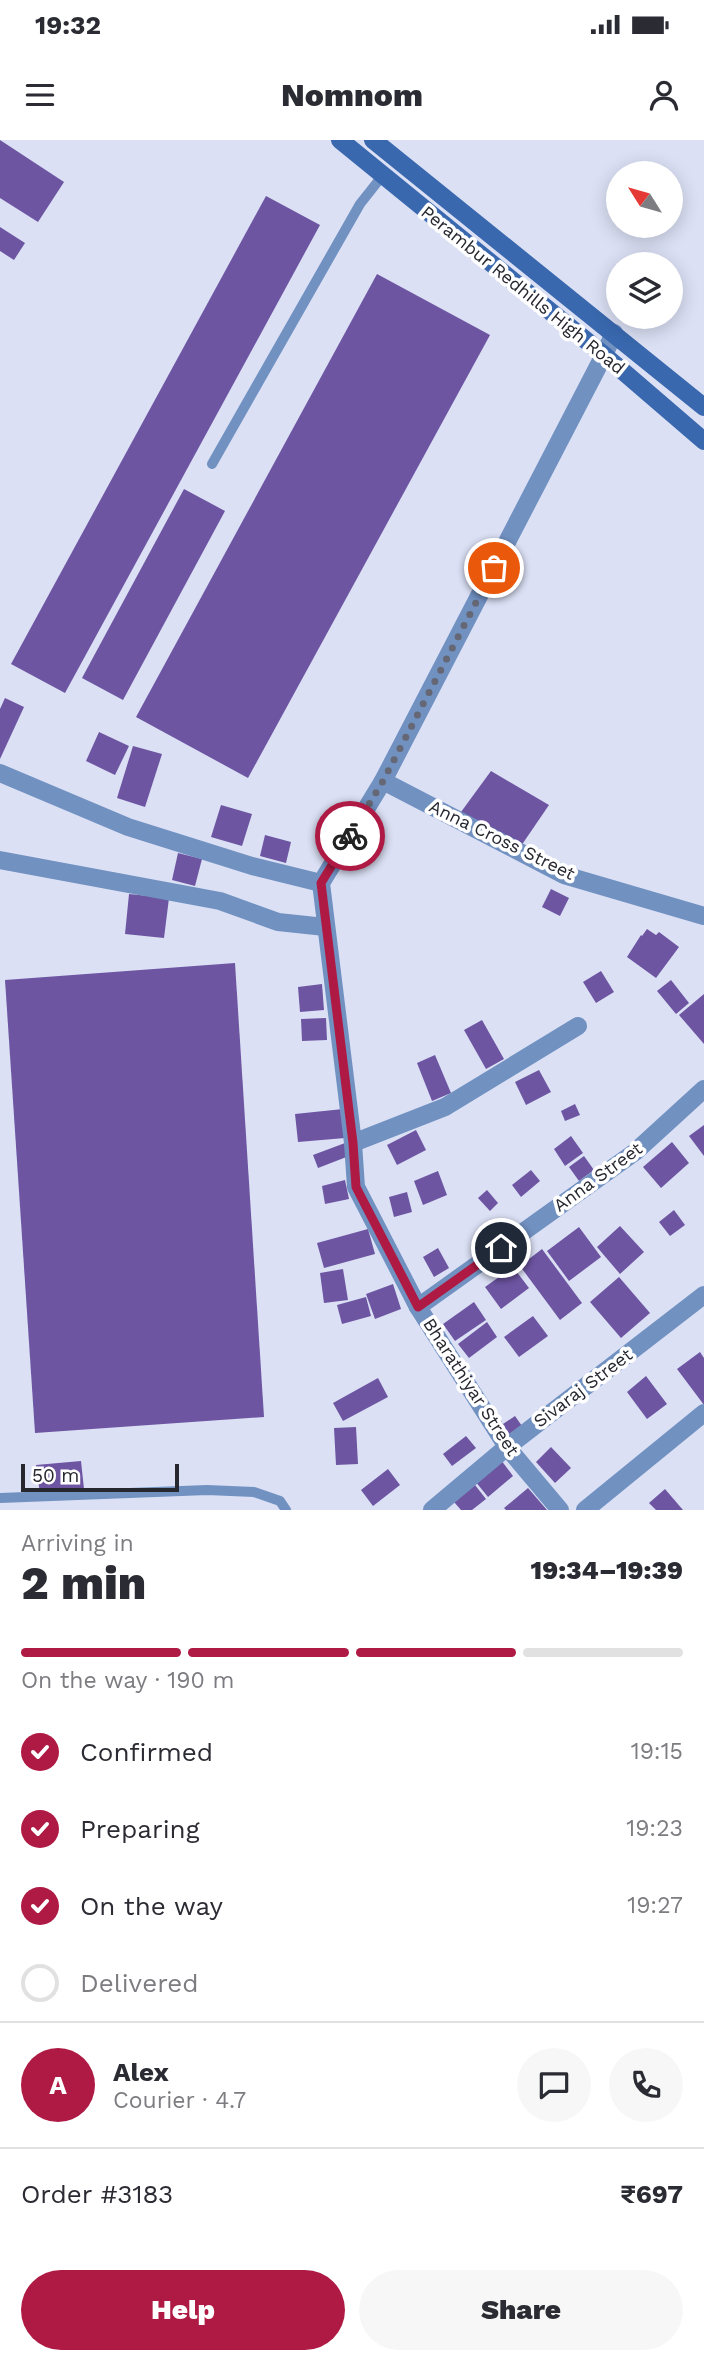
<!DOCTYPE html>
<meta charset="utf-8">
<style>
:root{--surface:#fff;--page:#f7f7f7;--text:#2b2b33;--muted:#7c7c81;--line:#e1e1e2;--accent:#ae1a44}
body{margin:0;font-family:"Work Sans",sans-serif;background:var(--page);color:var(--text);height:100vh;display:flex;flex-direction:column;font-size:26px;white-space:nowrap}
*{box-sizing:border-box;margin:0}
p{font-size:23px;color:var(--muted)}
.icon{flex:none;width:38px;height:38px;fill:none;stroke:currentColor;stroke-width:2;stroke-linecap:round;stroke-linejoin:round}
.map{position:relative;height:1370px;overflow:hidden}
.details{display:flex;flex-direction:column;background:var(--surface);flex:1}
.details>*{flex:none}
.needle{width:46px;rotate:307deg}
.buttons{position:absolute;left:606px;top:21px;display:grid;gap:14px}
.buttons a{display:grid;place-items:center;width:77px;height:77px;border-radius:50%;background:var(--surface);box-shadow:0 4px 18px #0003;font-size:35px}
.scale{position:absolute;left:21px;bottom:18px;width:158px;box-sizing:border-box;padding-left:7px;border:4px solid #26272f;border-top:0;font-size:19px;line-height:24px;white-space:nowrap;color:#26272f;-webkit-text-stroke:5px #fff;paint-order:stroke}
.pin{position:absolute;display:grid;place-items:center;width:60px;height:60px;color:#fff;margin:-30px;border:4px solid #fff;border-radius:50%;box-shadow:0 2px 7px #0007}
.courier{position:absolute;display:grid;place-items:center;width:70px;height:70px;margin:-35px;border:5px solid #ae1a44;border-radius:50%;background:#fff;color:#222;box-shadow:0 2px 9px #0007}
.overview em{font-style:normal;font-weight:800}
.overview div{display:flex;flex-direction:column-reverse}
.overview{display:flex;align-items:center;justify-content:space-between;height:119px;padding:0 21px}
h1{font-size:46px;font-weight:800;line-height:52px}
.bar{display:grid;grid-template-columns:repeat(4,1fr);gap:10px 7px;align-content:center;height:84px;padding:0 21px}
.bar i{height:9px;border-radius:5px;background:var(--line)}
.bar .on{background:var(--accent)}
.bar p{grid-column:span 4}
.line{display:flex;align-items:center;gap:18px;padding:0 21px;border-top:2px solid var(--line)}
.line div{flex:1}
.round{display:grid;place-items:center;flex:none;width:74px;height:74px;border-radius:37px;background:var(--page)}
ol{padding:0 21px;list-style:none}
li{display:flex;align-items:center;gap:21px;height:77px}
li p{margin-inline-start:auto}
li .icon{padding:7px;border-radius:50%;background:var(--accent);color:#fff;stroke-width:4}
li:last-child{color:var(--muted)}
li i{width:38px;height:38px;border:4px solid var(--line);border-radius:50%}
.cta{display:flex;gap:14px;margin-top:auto;padding:14px 21px}
.cta a{flex:1;height:80px;border-radius:42px;background:var(--accent);color:#fff;font-size:28px;font-weight:800;line-height:80px;text-align:center}
.cta a+a{background:var(--page);color:var(--text)}
.status{display:flex;justify-content:space-between;align-items:center;height:49px;padding:0 35px;background:var(--surface);direction:ltr}
.status svg{height:19px;fill:currentColor}
header{display:flex;justify-content:space-between;align-items:center;height:91px;padding:0 21px;background:var(--surface);font-size:32px;font-weight:800}
.map>svg:first-child{display:block}
.building{fill:#6d55a2}
.lines{fill:none;stroke-linecap:round;stroke-linejoin:round}
.lane{stroke:#7191c1;stroke-width:10}
.street{stroke:#7191c1;stroke-width:18}
.secondary{stroke:#3968ae;stroke-width:18}
.done{stroke:#656874;stroke-width:7;stroke-dasharray:0 12.6}
.route{stroke:#ae1a44;stroke-width:9}
.labels{text-anchor:middle;stroke-width:7;stroke-linejoin:round;paint-order:stroke}
.street-label{font-size:18px;fill:#26272f;stroke:#fff}
</style>
<div class="status"><b>19:32</b><svg viewBox="0 0 49 12"><path d="M0 12V9h3v3zM5 12V6h3v6zM10 12V3h3v9zM15 12V0h3v12zM26 1h20v11H26zM47 4h2v5h-2z"/></svg></div>
<header><svg class="icon" aria-label="menu" viewBox="0 0 24 24"><path d="M4 6h16M4 12h16M4 18h16"/></svg>Nomnom<svg class="icon" aria-label="person" viewBox="0 0 24 24"><circle cx="12" cy="8" r="4"/><path d="M4 21q1-7 8-7t8 7"/></svg></header>
<div class="map">
<svg width="704" height="1370" viewBox="0 0 704 1370">
<rect width="100%" height="100%" fill="#dbe0f5"/>
<!-- building -->
<g class="building">
<path d="M0,0L64,42L38,82L0,58Z"/>
<path d="M266,56L320,85L65,553L11,524Z"/>
<path d="M0,87L25,103L14,120L0,111Z"/>
<path d="M377,134L490,195L248,638L136,577Z"/>
<path d="M184,349L225,371L123,560L82,538Z"/>
<path d="M5,558L24,567L0,619V569Z"/>
<path d="M99,592L129,606L115,635L86,621Z"/>
<path d="M133,606L162,614L145,667L117,658Z"/>
<path d="M491,631L549,665L521,706L461,672Z"/>
<path d="M221,665L252,674L242,706L211,697Z"/>
<path d="M265,695L291,702L286,723L260,716Z"/>
<path d="M178,713L202,719L195,746L172,740Z"/>
<path d="M551,749L569,758L560,776L542,767Z"/>
<path d="M129,754L169,758L164,798L125,794Z"/>
<path d="M647,789L656,795L659,792L679,807L656,838L627,817L641,795L642,796Z"/>
<path d="M235,823L264,1277L35,1293L5,840Z"/>
<path d="M601,831L614,852L596,863L583,842Z"/>
<path d="M671,840L689,863L676,874L657,851Z"/>
<path d="M322,844L324,870L300,872L298,847Z"/>
<path d="M704,854V904L679,875Z"/>
<path d="M326,878L327,900L302,901L301,879Z"/>
<path d="M482,880L504,919L486,929L464,890Z"/>
<path d="M435,915L451,953L432,961L417,923Z"/>
<path d="M539,930L551,952L526,965L515,942Z"/>
<path d="M575,964L580,975L565,981L561,971Z"/>
<path d="M343,969L345,998L298,1002L295,974Z"/>
<path d="M704,985V1016L689,996Z"/>
<path d="M416,990L426,1010L397,1025L387,1005Z"/>
<path d="M571,996L583,1013L565,1026L554,1009Z"/>
<path d="M672,1002L689,1023L661,1048L643,1027Z"/>
<path d="M345,1003L349,1016L318,1028L313,1015Z"/>
<path d="M584,1016L594,1030L579,1041L569,1027Z"/>
<path d="M531,1030L540,1041L521,1057L512,1045Z"/>
<path d="M438,1031L447,1055L423,1065L414,1041Z"/>
<path d="M345,1040L349,1059L325,1064L322,1046Z"/>
<path d="M487,1050L498,1063L490,1071L478,1058Z"/>
<path d="M407,1052L412,1072L394,1077L389,1057Z"/>
<path d="M674,1070L685,1085L670,1096L659,1082Z"/>
<path d="M620,1086L644,1112L620,1134L597,1107Z"/>
<path d="M579,1087L601,1117L569,1141L547,1111Z"/>
<path d="M368,1089L375,1114L324,1128L317,1103Z"/>
<path d="M438,1108L449,1128L434,1137L423,1117Z"/>
<path d="M542,1109L582,1163L560,1180L520,1126Z"/>
<path d="M513,1127L529,1148L501,1169L485,1147Z"/>
<path d="M343,1129L348,1160L324,1163L320,1133Z"/>
<path d="M619,1137L650,1173L621,1198L590,1162Z"/>
<path d="M393,1144L401,1169L375,1179L366,1154Z"/>
<path d="M366,1157L371,1176L342,1184L337,1165Z"/>
<path d="M474,1162L486,1180L455,1201L443,1184Z"/>
<path d="M533,1176L548,1196L519,1217L504,1197Z"/>
<path d="M487,1182L497,1197L469,1218L458,1204Z"/>
<path d="M700,1212L704,1218V1265L677,1229Z"/>
<path d="M646,1236L667,1264L647,1279L627,1252Z"/>
<path d="M378,1238L388,1257L343,1281L333,1263Z"/>
<path d="M515,1276L522,1286L506,1296L500,1286Z"/>
<path d="M356,1287L358,1324L336,1325L334,1288Z"/>
<path d="M466,1296L476,1308L452,1326L443,1314Z"/>
<path d="M551,1307L571,1328L555,1343L536,1322Z"/>
<path d="M501,1320L513,1336L488,1357L475,1341Z"/>
<path d="M81,1321L84,1349L40,1354L36,1325Z"/>
<path d="M388,1329L400,1345L373,1366L361,1350Z"/>
<path d="M475,1345L486,1359L472,1370H461L454,1362Z"/>
<path d="M528,1348L547,1370H506L504,1368Z"/>
<path d="M665,1349L683,1370H656L649,1363Z"/>
</g>
<g class="lines">
<!-- lane -->
<g class="lane">
<path d="M212,324L360,64L383,35"/>
<path d="M0,1358L207,1350L254,1352L280,1361L286,1370"/>
</g>
<!-- street -->
<g class="street">
<path d="M0,633L128,687L252,726L321,743"/>
<path d="M383,641L564,735L704,776"/>
<path d="M0,720L220,761L278,782L325,787"/>
<path d="M353,1003L445,967L578,886"/>
<path d="M418,1167L635,1012L704,949"/>
<path d="M432,1370L507,1307L704,1155"/>
<path d="M560,1370L507,1307L418,1167L356,1047L353,1003L321,743L383,641L604,215L614,193"/>
<path d="M585,1370L704,1273"/>
</g>
<!-- secondary -->
<g class="secondary">
<path d="M340,0L604,215L704,301"/>
<path d="M373,0L704,267"/>
</g>
</g>
<g class="lines">
<!-- done -->
<path class="done" d="M350,696L383,641L494,428"/>
<!-- route -->
<path class="route" d="M350,696L321,743L353,1003L356,1047L418,1167L501,1108"/>
</g>
<g class="labels">
<!-- street labels -->
<g class="street-label">
<text transform="translate(523 150) rotate(39)" y="6">Perambur Redhills High Road</text>
<text transform="translate(502 700) rotate(26)" y="6">Anna Cross Street</text>
<text transform="translate(598 1037) rotate(-36)" y="6">Anna Street</text>
<text transform="translate(471 1247) rotate(57)" y="6">Bharathiyar Street</text>
<text transform="translate(583 1248) rotate(-37)" y="6">Sivaraj Street</text>
</g>
</g>
</svg>
<div class="buttons">
<a><svg class="needle" viewBox="-14 -14 28 28"><path d="M0-13l5 13h-10z" fill="#e53935"/><path d="M0 13l5-13h-10z" fill="#7c7c81"/></svg></a>
<a><svg class="icon" aria-label="layers" viewBox="0 0 24 24"><path d="M12 4l9 5-9 5-9-5zM3 14l9 5 9-5"/></svg></a>
</div>
<div class="scale">50 m</div>
<div class="pin" style="left:494px;top:428px;background:#ea580c"><svg class="icon" aria-label="bag" viewBox="0 0 24 24"><path d="M5 8h14l-1 12H6zM9 8a3 3 0 0 1 6 0"/></svg></div>
<div class="pin" style="left:501px;top:1108px;background:#1f2937"><svg class="icon" aria-label="home" viewBox="0 0 24 24"><path d="M3 11l9-7 9 7M6 9v11h12V9"/></svg></div>
<div class="courier" style="left:350px;top:696px"><svg class="icon" aria-label="bike" viewBox="0 0 24 24"><circle cx="6" cy="16" r="4"/><circle cx="18" cy="16" r="4"/><path d="M6 16l4-8h5l3 8M10 8l3 8H6M13 5h3"/></svg></div>
</div>
<section class="details">
<div class="overview"><div><h1>2 min</h1><p>Arriving in</p></div><em>19:34–19:39</em></div>
<div class="bar"><i class="on"></i><i class="on"></i><i class="on"></i><i></i><p>On the way · 190 m</p></div>
<ol>
<li><svg class="icon" aria-label="check" viewBox="0 0 24 24"><path d="M5 12l5 5 9-10"/></svg>Confirmed<p>19:15</p></li>
<li><svg class="icon" aria-label="check" viewBox="0 0 24 24"><path d="M5 12l5 5 9-10"/></svg>Preparing<p>19:23</p></li>
<li><svg class="icon" aria-label="check" viewBox="0 0 24 24"><path d="M5 12l5 5 9-10"/></svg>On the way<p>19:27</p></li>
<li><i></i>Delivered</li>
</ol>
<div class="line" style="height:126px"><b class="round" style="background:var(--accent);color:#fff">A</b><div><b>Alex</b><p>Courier · 4.7</p></div><a class="round"><svg class="icon" aria-label="chat" viewBox="0 0 24 24"><path d="M4 5h16v11H9l-5 4z"/></svg></a><a class="round"><svg class="icon" aria-label="phone" viewBox="0 0 24 24"><path d="M5 4h4l2 5-3 2q2 4 5 5l2-3 5 2v4C11 20 4 13 5 4z"/></svg></a></div>
<div class="line" style="height:91px"><div>Order #3183</div><b>₹697</b></div>
<div class="cta"><a>Help</a><a>Share</a></div>
</section>
